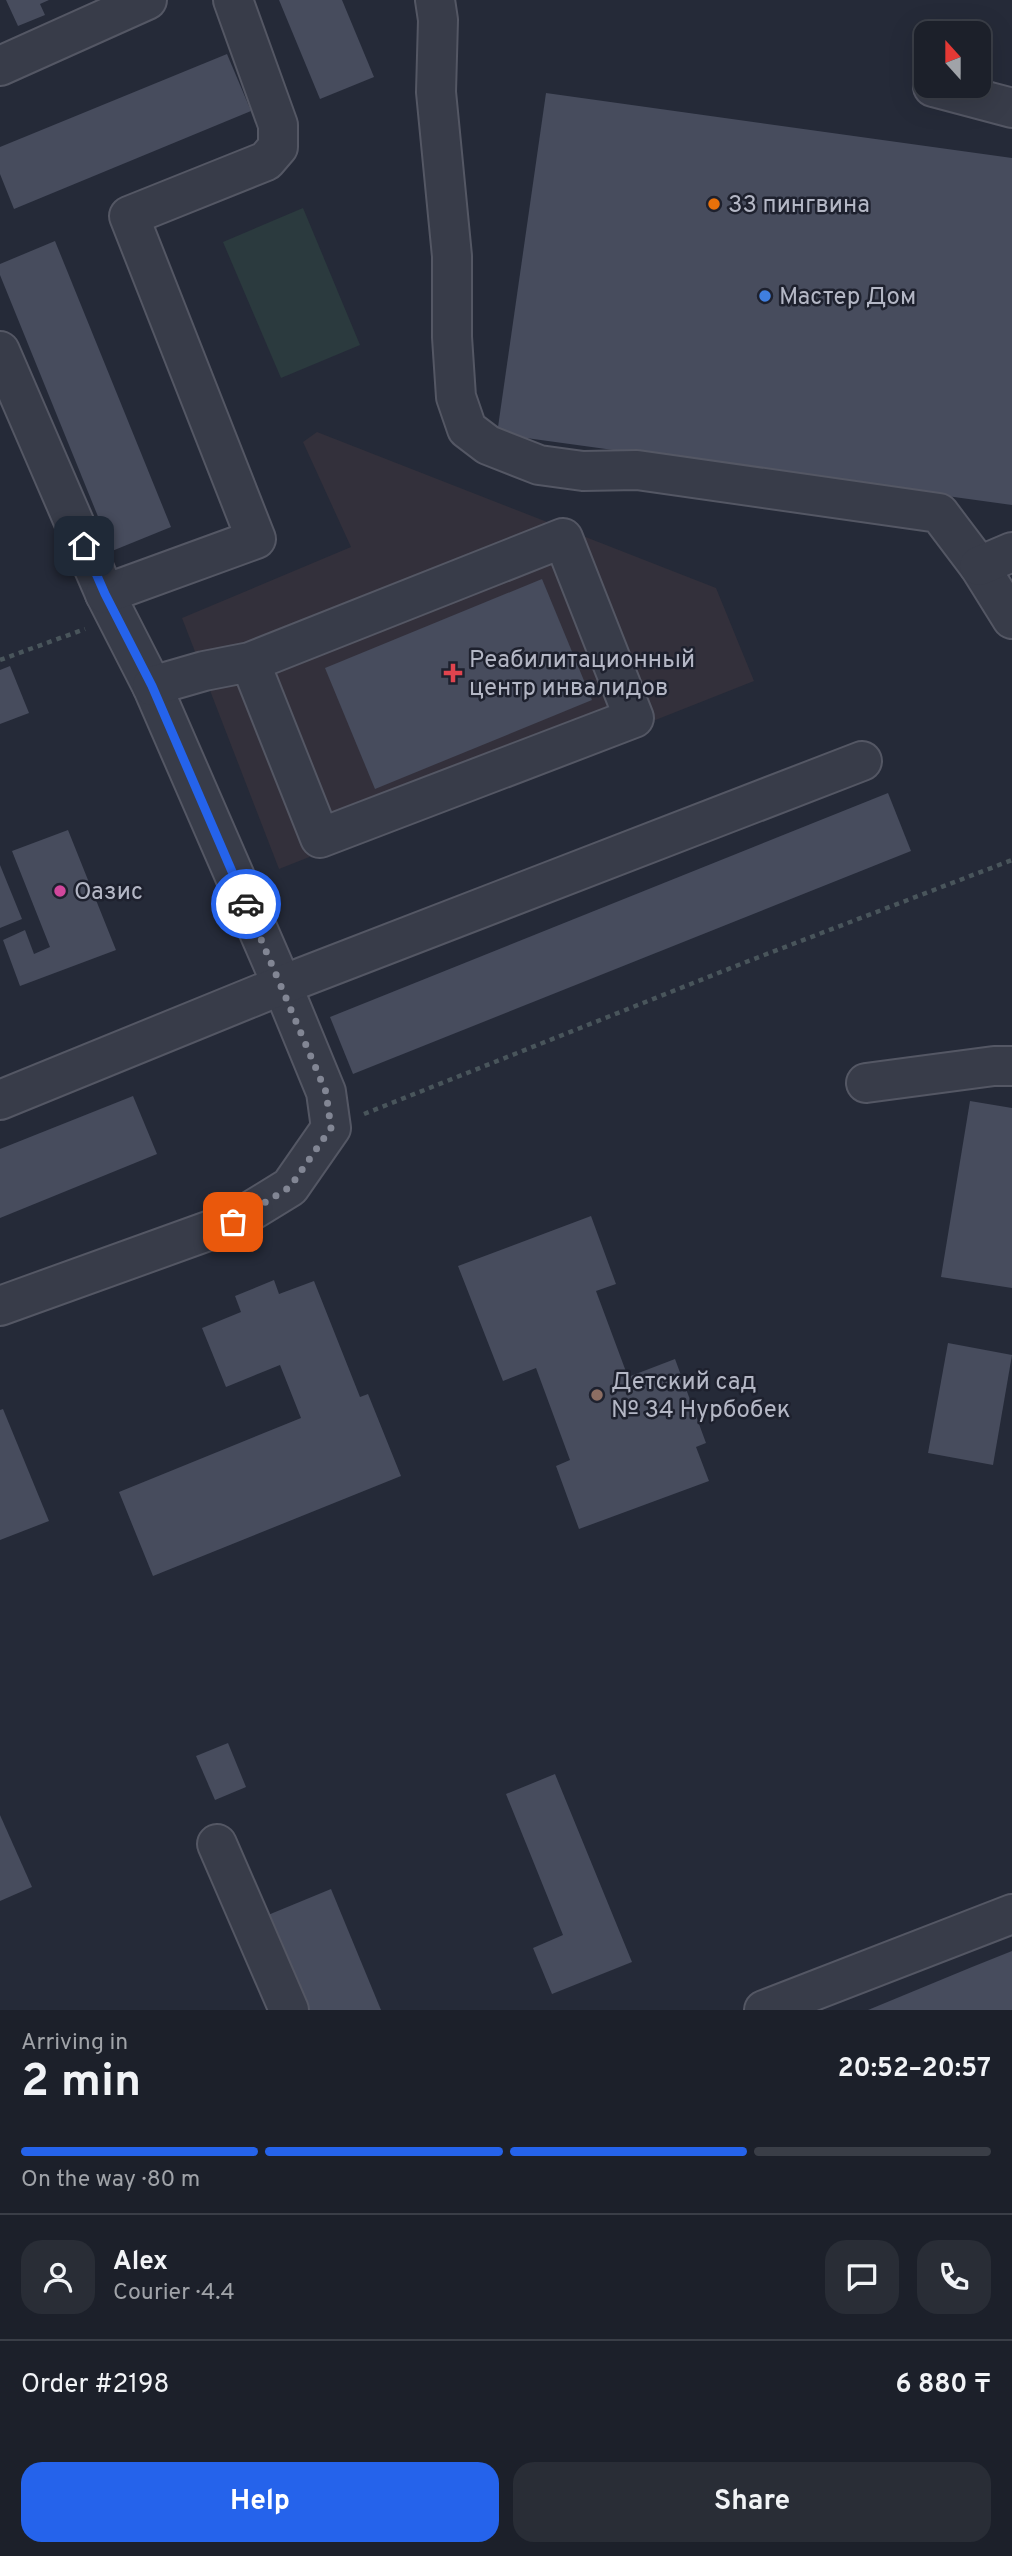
<!DOCTYPE html>
<meta charset="utf-8">
<style>
:root{--surface:#1c202a;--page:#292d36;--text:#f1f3f6;--muted:#a0a3a8;--line:#3a3e47;--accent:#2563eb}
body{margin:0;font-family:Overpass,sans-serif;background:var(--page);color:var(--text);height:100vh;display:flex;flex-direction:column;font-size:26px;white-space:nowrap}
*{box-sizing:border-box;margin:0}
p{font-size:23px;color:var(--muted)}
.icon{flex:none;width:38px;height:38px;fill:none;stroke:currentColor;stroke-width:2;stroke-linecap:round;stroke-linejoin:round}
.map{position:relative;height:2010px;overflow:hidden}
.panel{display:flex;flex-direction:column;background:var(--surface);flex:1}
.panel>*{flex:none}
.needle{width:46px;rotate:339deg}
.controls{position:absolute;left:914px;top:21px;display:grid;gap:14px}
.controls a{display:grid;place-items:center;width:77px;height:77px;border-radius:14px;background:var(--surface);box-shadow:0 7px 28px #0002,0 0 0 2px var(--line);font-size:35px}
.pin{position:absolute;display:grid;place-items:center;width:60px;height:60px;color:#fff;margin:-30px;border-radius:14px;box-shadow:0 4px 10px #0006}
.courier{position:absolute;display:grid;place-items:center;width:70px;height:70px;margin:-35px;border:5px solid #2563eb;border-radius:50%;background:#fff;color:#222;box-shadow:0 2px 9px #0007}
.summary em{font-style:normal;font-weight:700}
.summary div{display:flex;flex-direction:column-reverse}
.summary{display:flex;align-items:center;justify-content:space-between;height:119px;padding:0 21px}
h1{font-size:46px;font-weight:700;line-height:52px}
.bar{display:grid;grid-template-columns:repeat(4,1fr);gap:10px 7px;align-content:center;height:84px;padding:0 21px}
.bar i{height:9px;border-radius:5px;background:var(--line)}
.bar .active{background:var(--accent)}
.bar p{grid-column:span 4}
.line{display:flex;align-items:center;gap:18px;padding:0 21px;border-top:2px solid var(--line)}
.line div{flex:1}
.round{display:grid;place-items:center;flex:none;width:74px;height:74px;border-radius:21px;background:var(--page)}
.button{display:flex;gap:14px;margin-top:auto;padding:14px 21px}
.button a{flex:1;height:80px;border-radius:21px;background:var(--accent);color:#fff;font-size:28px;font-weight:700;line-height:80px;text-align:center}
.button a+a{background:var(--page);color:var(--text)}
.map>svg:first-child{display:block}
.medical{fill:#33303b}
.green{fill:#2b3a3e}
.building{fill:#474c5d}
.lines{fill:none;stroke-linecap:round;stroke-linejoin:round}
.minor-casing{stroke:#545764;stroke-width:42}
.path{stroke:#49555b;stroke-width:4.5;stroke-dasharray:5 5;stroke-linecap:butt}
.minor{stroke:#383c49;stroke-width:38}
.done{stroke:#828694;stroke-width:7;stroke-dasharray:0 12.6}
.route{stroke:#2563eb;stroke-width:9}
.food-dot{fill:#e8710a;stroke:#1e212e;stroke-width:2.5}
.shop-dot{fill:#3f7fe0;stroke:#1e212e;stroke-width:2.5}
.health-dot{fill:#e0444e;stroke:#1e212e;stroke-width:2.5}
.hotel-dot{fill:#d1479c;stroke:#1e212e;stroke-width:2.5}
.education-dot{fill:#8d6e63;stroke:#1e212e;stroke-width:2.5}
.labels{text-anchor:middle;stroke-width:5;stroke-linejoin:round;paint-order:stroke}
.poi-label{font-size:24px;fill:#b4b7c5;stroke:#1e212e;text-anchor:start}
</style>
<div class="map">
<svg width="1012" height="2010" viewBox="0 0 1012 2010">
<rect width="100%" height="100%" fill="#252a38"/>
<!-- medical -->
<path class="medical" d="M317,432L716,588L754,681L279,869L182,618L351,547L303,442Z"/>
<!-- green -->
<path class="green" d="M303,208L360,345L281,378L223,242Z"/>
<!-- building -->
<g class="building">
<path d="M6,0H49L40,4L45,15L18,26Z"/>
<path d="M279,0H342L374,77L320,99Z"/>
<path d="M227,54L251,111L14,209L0,174V147Z"/>
<path d="M546,93L1012,158V505L497,434Z"/>
<path d="M55,241L171,527L112,551L0,275V264Z"/>
<path d="M542,579L592,700L375,789L325,668Z"/>
<path d="M10,666L29,713L0,724V670Z"/>
<path d="M888,793L911,851L353,1074L330,1017Z"/>
<path d="M68,830L116,950L20,986L3,940L25,930L34,954L50,947L12,851Z"/>
<path d="M0,865L22,919L0,928Z"/>
<path d="M133,1096L157,1154L0,1218V1149Z"/>
<path d="M970,1101L1012,1108V1288L941,1277Z"/>
<path d="M591,1216L616,1284L596,1291L628,1377L675,1359L706,1443L696,1447L709,1481L579,1529L556,1466L570,1460L536,1368L503,1381L458,1266Z"/>
<path d="M274,1280L279,1294L314,1281L360,1397L368,1394L401,1476L153,1576L119,1492L301,1418L280,1365L226,1387L202,1328L241,1312L235,1296Z"/>
<path d="M948,1343L1012,1355L993,1465L928,1453Z"/>
<path d="M3,1409L49,1521L0,1540V1410Z"/>
<path d="M228,1743L246,1787L215,1800L196,1756Z"/>
<path d="M555,1774L632,1962L552,1994L533,1948L563,1935L506,1794Z"/>
<path d="M0,1815L32,1887L0,1901Z"/>
<path d="M331,1889L381,2010H308L268,1915Z"/>
<path d="M1012,1951V2010H868L972,1967Z"/>
</g>
<g class="lines">
<!-- minor casing -->
<g class="minor-casing">
<g id="minor">
<path d="M435,0L438,20L436,92L452,256V337L456,397L467,429L488,445L539,465L583,471L637,470L939,513L979,566L1012,619"/>
<path d="M0,66L147,0"/>
<path d="M933,87L1012,108"/>
<path d="M0,351L105,594L152,686L282,985L326,1092L331,1128L290,1187L233,1222L0,1306"/>
<path d="M979,566L1012,552"/>
<path d="M105,594L256,539L129,216L266,161L278,147V125L233,0"/>
<path d="M152,686L204,671L250,662L563,538L634,718L320,838L250,662"/>
<path d="M866,1083L994,1066H1012"/>
<path d="M0,1100L282,985L862,761"/>
<path d="M217,1844L289,2010"/>
<path d="M764,2010L1012,1914"/>
</g>
</g>
<!-- path -->
<g class="path">
<path d="M0,660L85,629"/>
<path d="M364,1114L746,962L1012,860"/>
</g>
<!-- minor -->
<use href="#minor" class="minor"/>
</g>
<g class="lines">
<!-- done -->
<path class="done" d="M233,1222L290,1187L331,1128L326,1092L246,904"/>
<!-- route -->
<path class="route" d="M84,546L105,594L152,686L246,904"/>
</g>
<!-- markers -->
<circle class="food-dot" cx="714" cy="204" r="7"/>
<circle class="shop-dot" cx="765" cy="296" r="7"/>
<path class="health-dot" d="M449.5 662.5h7v7h7v7h-7v7h-7v-7h-7v-7h7z"/>
<circle class="hotel-dot" cx="60" cy="891" r="7"/>
<circle class="education-dot" cx="597" cy="1395" r="7"/>
<g class="labels">
<!-- poi labels -->
<g class="poi-label">
<text x="728" y="212">33 пингвина</text>
<text x="779" y="304">Мастер Дом</text>
<text x="469" y="667">Реабилитационный<tspan x="469" dy="28">центр инвалидов</tspan></text>
<text x="74" y="899">Оазис</text>
<text x="611" y="1389">Детский сад<tspan x="611" dy="28">№ 34 Нурбобек</tspan></text>
</g>
</g>
</svg>
<div class="controls">
<a><svg class="needle" viewBox="-14 -14 28 28"><path d="M0-13l5 13h-10z" fill="#e53935"/><path d="M0 13l5-13h-10z" fill="#a0a3a8"/></svg></a>
</div>
<div class="pin" style="left:233px;top:1222px;background:#ea580c"><svg class="icon" aria-label="bag" viewBox="0 0 24 24"><path d="M5 8h14l-1 12H6zM9 8a3 3 0 0 1 6 0"/></svg></div>
<div class="pin" style="left:84px;top:546px;background:#1f2937"><svg class="icon" aria-label="home" viewBox="0 0 24 24"><path d="M3 11l9-7 9 7M6 9v11h12V9"/></svg></div>
<div class="courier" style="left:246px;top:904px"><svg class="icon" aria-label="car" viewBox="0 0 24 24"><path d="M5 17H2v-5l4-1 3-4h7l3 4 3 1v5h-3M9 17h6M6 11h13"/><circle cx="7" cy="17" r="2"/><circle cx="17" cy="17" r="2"/></svg></div>
</div>
<section class="panel">
<div class="summary"><div><h1>2 min</h1><p>Arriving in</p></div><em>20:52–20:57</em></div>
<div class="bar"><i class="active"></i><i class="active"></i><i class="active"></i><i></i><p>On the way · 80 m</p></div>
<div class="line" style="height:126px"><a class="round"><svg class="icon" aria-label="person" viewBox="0 0 24 24"><circle cx="12" cy="8" r="4"/><path d="M4 21q1-7 8-7t8 7"/></svg></a><div><b>Alex</b><p>Courier · 4.4</p></div><a class="round"><svg class="icon" aria-label="chat" viewBox="0 0 24 24"><path d="M4 5h16v11H9l-5 4z"/></svg></a><a class="round"><svg class="icon" aria-label="phone" viewBox="0 0 24 24"><path d="M5 4h4l2 5-3 2q2 4 5 5l2-3 5 2v4C11 20 4 13 5 4z"/></svg></a></div>
<div class="line" style="height:91px"><div>Order #2198</div><b>6 880 ₸</b></div>
<div class="button"><a>Help</a><a>Share</a></div>
</section>
